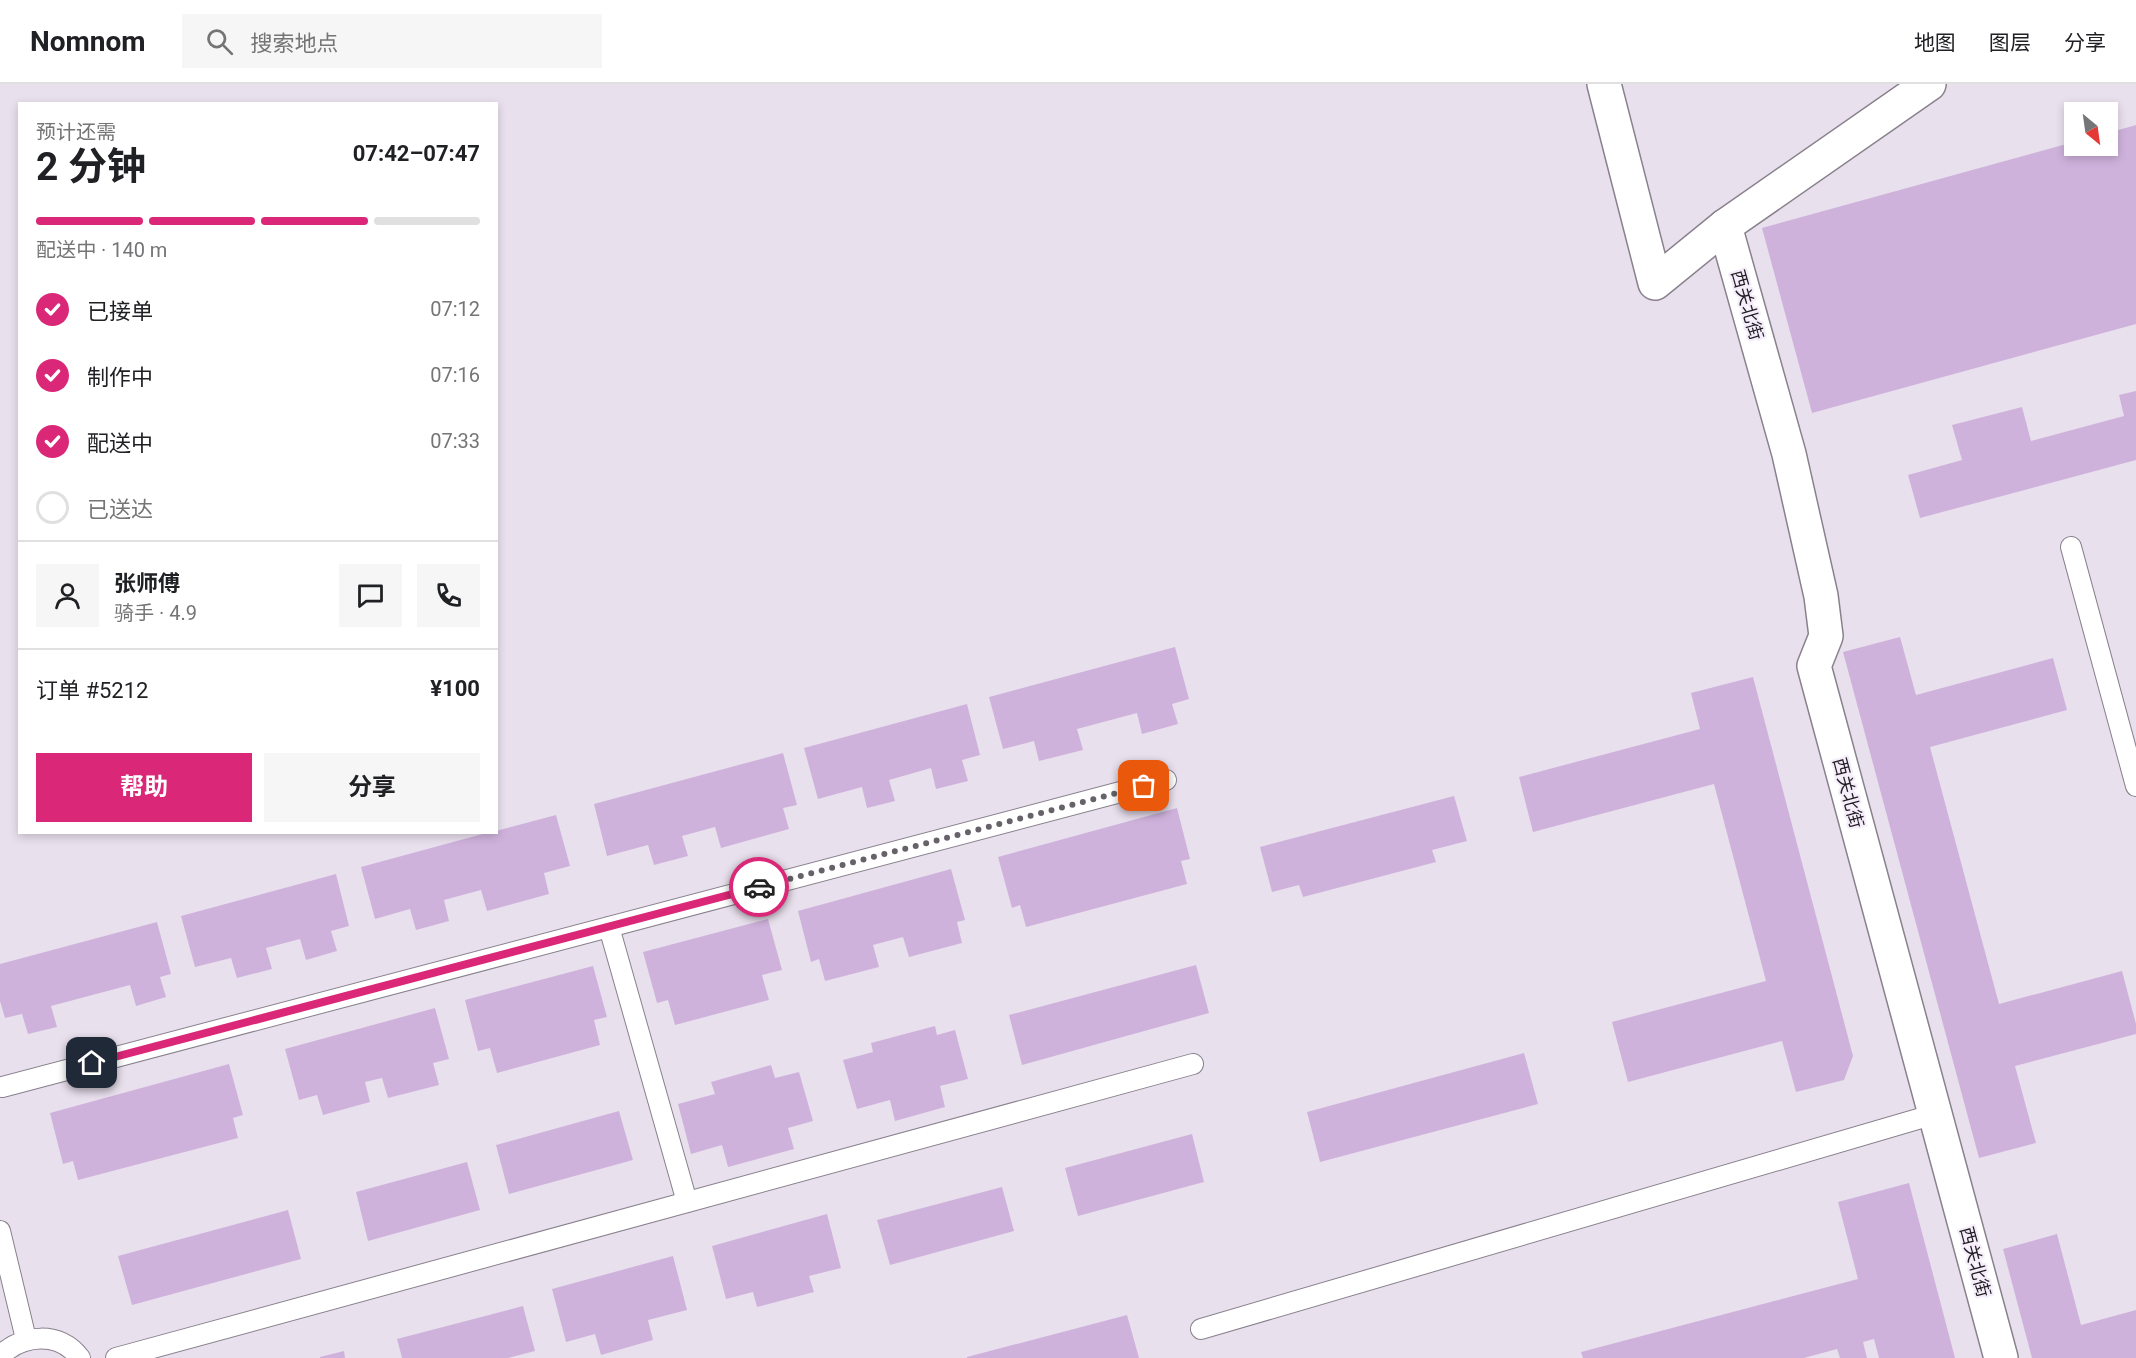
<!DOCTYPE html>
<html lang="zh">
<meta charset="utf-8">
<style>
:root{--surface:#fff;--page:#f6f6f6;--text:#202124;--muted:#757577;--line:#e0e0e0;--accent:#db2777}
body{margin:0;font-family:Roboto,"Noto Sans SC",sans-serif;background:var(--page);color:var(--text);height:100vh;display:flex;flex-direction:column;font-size:22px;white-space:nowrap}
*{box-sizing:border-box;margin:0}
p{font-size:20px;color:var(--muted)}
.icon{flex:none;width:33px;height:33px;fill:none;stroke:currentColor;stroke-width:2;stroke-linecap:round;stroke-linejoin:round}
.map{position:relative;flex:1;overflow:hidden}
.side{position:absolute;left:18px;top:18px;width:480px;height:732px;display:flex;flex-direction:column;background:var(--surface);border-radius:0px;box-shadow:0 3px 9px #0003}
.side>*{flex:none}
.needle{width:39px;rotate:151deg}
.tools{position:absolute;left:2064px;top:18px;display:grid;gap:12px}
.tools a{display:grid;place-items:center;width:54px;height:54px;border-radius:0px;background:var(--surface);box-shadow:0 3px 9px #0003;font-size:30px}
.pin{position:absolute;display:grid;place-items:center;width:51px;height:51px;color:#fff;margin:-26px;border-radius:12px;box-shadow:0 3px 9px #0006}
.courier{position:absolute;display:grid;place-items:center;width:60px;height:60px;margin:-30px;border:4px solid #db2777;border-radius:50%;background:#fff;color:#222;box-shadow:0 2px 8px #0007}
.headline em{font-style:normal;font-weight:700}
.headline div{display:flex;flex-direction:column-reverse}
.headline{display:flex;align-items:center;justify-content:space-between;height:102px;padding:0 18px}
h1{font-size:39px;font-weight:700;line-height:45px}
.bar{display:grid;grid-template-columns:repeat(4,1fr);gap:9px 6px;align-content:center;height:72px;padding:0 18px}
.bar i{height:8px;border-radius:4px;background:var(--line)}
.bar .selected{background:var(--accent)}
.bar p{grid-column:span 4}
.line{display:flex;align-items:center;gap:15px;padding:0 18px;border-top:2px solid var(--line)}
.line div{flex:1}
.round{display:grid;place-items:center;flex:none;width:63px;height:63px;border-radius:0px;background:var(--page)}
ol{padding:0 18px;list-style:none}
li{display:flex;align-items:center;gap:18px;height:66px}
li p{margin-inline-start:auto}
li .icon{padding:6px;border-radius:50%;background:var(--accent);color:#fff;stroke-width:4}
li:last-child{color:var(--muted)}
li i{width:33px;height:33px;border:3px solid var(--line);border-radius:50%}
.action{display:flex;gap:12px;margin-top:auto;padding:12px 18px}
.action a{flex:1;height:69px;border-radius:0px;background:var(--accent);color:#fff;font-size:24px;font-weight:700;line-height:69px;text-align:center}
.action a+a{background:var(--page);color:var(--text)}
header{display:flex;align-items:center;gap:36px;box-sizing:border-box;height:84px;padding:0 30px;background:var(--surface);border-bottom:2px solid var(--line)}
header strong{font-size:28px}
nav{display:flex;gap:33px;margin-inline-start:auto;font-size:21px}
.search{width:420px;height:54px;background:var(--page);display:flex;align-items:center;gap:15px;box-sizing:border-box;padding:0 21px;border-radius:0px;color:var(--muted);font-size:22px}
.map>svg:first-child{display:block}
.building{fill:#cfb2dc}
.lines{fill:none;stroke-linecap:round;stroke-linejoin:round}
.service-casing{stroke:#89818d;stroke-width:22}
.minor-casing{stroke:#89818d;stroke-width:36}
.service{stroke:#fff;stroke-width:20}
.minor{stroke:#fff;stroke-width:33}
.done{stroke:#67626a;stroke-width:6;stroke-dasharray:0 10.8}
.route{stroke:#db2777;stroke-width:8}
.labels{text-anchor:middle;stroke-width:4.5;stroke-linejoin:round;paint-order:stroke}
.street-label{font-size:18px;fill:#211e23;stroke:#f6edfb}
</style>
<header>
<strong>Nomnom</strong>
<div class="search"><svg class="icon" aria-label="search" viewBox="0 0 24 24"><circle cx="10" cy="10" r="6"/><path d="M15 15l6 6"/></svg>搜索地点</div>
<nav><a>地图</a><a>图层</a><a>分享</a></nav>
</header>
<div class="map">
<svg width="2136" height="1274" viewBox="0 0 2136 1274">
<rect width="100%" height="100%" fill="#e9e0ed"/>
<!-- building -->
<g class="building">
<path d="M2136,41V240L1812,329L1762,144L2074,58V62H2108V49Z"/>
<path d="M2136,307V376L1920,434L1908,391L1962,376L1952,341L2022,323L2031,357L2124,332L2119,311Z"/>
<path d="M1900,553L1916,611L2053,574L2067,626L1930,663L1999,920L2122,887L2136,940V950L2015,982L2036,1059L1979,1074L1843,568Z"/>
<path d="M1175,563L1189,615L1172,620L1178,640L1142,650L1137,629L1077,645L1083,666L1039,677L1034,657L1003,665L989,613Z"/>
<path d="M1753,593L1853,972L1844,996L1796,1008L1782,957L1628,998L1612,938L1766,897L1714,700L1533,748L1519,693L1700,645L1691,609Z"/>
<path d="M967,620L980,671L962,676L968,697L936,705L931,684L889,696L895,717L867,724L862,703L818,715L804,664Z"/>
<path d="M783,669L797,721L783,724L789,745L721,764L715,743L682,752L688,772L654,781L648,761L607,772L594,720Z"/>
<path d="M1454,712L1467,757L1432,766L1436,778L1303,813L1299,801L1272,808L1260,763Z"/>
<path d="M1177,724L1190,775L1181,777L1187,800L1026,843L1020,821L1012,824L998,773Z"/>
<path d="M556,731L570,782L544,789L549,810L487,827L481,806L444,816L449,837L416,846L410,825L375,835L361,783L490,748H496V747Z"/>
<path d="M951,785L965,836L957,838L962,859L909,873L903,853L873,861L879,883L825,897L819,875L811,878L798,827Z"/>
<path d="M336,790L349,842L331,847L337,867L306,876L300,855L266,864L272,885L237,894L231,874L195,883L181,832Z"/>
<path d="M768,835L782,886L762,891L769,916L675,941L668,916L657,919L643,868Z"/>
<path d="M157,838L171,890L160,893L166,913L136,922L130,901L51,922L57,943L28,950L22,930L5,934L0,917V880Z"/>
<path d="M1196,881L1209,929L1022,981L1009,931Z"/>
<path d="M593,882L607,933L594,936L600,961L497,989L490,964L478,967L465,916Z"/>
<path d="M435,924L449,975L433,979L439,1001L388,1014L382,994L365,998L370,1018L323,1031L317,1011L299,1016L285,965Z"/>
<path d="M935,942L937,951L955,946L968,995L940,1002L945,1023L895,1037L890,1016L857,1025L843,976L873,968L871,959Z"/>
<path d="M1524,969L1538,1020L1320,1078L1307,1028Z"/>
<path d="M229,980L243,1031L233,1034L238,1054L78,1096L73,1077L63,1080L50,1029Z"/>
<path d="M771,981L775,994L799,988L813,1037L788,1044L794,1065L728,1083L722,1061L691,1070L678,1020L715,1010L711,998Z"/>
<path d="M619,1027L633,1076L509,1110L496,1061Z"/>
<path d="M1192,1050L1204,1098L1078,1132L1065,1084Z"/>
<path d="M467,1078L480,1126L368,1157L356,1108Z"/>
<path d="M1909,1099L1955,1274H1879L1874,1255L1863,1258L1867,1274H1840L1837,1265L1804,1274H1583L1581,1268L1858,1195L1838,1118Z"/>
<path d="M1002,1103L1014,1147L890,1181L877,1136Z"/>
<path d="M288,1126L301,1175L132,1221L118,1172Z"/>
<path d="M827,1130L841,1184L809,1192L814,1208L757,1223L753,1208L726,1215L712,1162Z"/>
<path d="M2057,1150L2081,1241L2136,1226V1274H2032L2003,1165Z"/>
<path d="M673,1172L687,1226L648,1236L653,1256L601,1271L595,1250L566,1258L552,1205Z"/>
<path d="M523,1222L535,1267L508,1274H402L397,1255Z"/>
<path d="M1127,1231L1139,1274H967V1273Z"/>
<path d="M344,1267L345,1274H320V1273Z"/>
</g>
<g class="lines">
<!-- service casing -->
<g class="service-casing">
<g id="service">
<path d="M2071,463L2136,702"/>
<path d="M609,843L687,1118"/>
<path d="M2,1003L1166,696"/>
<path d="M0,1147L26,1255"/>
<path d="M1201,1245L1935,1030"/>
<path d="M0,1272C23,1250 59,1247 80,1274"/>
<path d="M116,1274L1193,980"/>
</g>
</g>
<!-- minor casing -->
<g class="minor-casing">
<g id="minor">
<path d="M1604,0L1655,199L1725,142L1929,0"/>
<path d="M1725,142L1789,370L1821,512L1826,552L1814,582L2001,1274"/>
</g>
</g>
<!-- service -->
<use href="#service" class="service"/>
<!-- minor -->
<use href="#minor" class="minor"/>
</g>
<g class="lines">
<!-- done -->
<path class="done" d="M759,803L1144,702"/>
<!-- route -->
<path class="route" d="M92,979L759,803"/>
</g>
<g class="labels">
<!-- street labels -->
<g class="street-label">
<text transform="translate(1747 221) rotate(74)" y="6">西关北街</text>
<text transform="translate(1848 709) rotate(75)" y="6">西关北街</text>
<text transform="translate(1975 1178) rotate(75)" y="6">西关北街</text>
</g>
</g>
</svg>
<div class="tools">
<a><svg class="needle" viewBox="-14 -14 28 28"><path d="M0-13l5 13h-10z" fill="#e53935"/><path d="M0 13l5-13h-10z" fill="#757577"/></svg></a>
</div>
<div class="pin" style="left:1144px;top:702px;background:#ea580c"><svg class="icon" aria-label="bag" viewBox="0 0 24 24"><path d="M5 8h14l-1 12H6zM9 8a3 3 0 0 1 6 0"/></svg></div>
<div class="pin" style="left:92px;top:979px;background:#1f2937"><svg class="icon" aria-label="home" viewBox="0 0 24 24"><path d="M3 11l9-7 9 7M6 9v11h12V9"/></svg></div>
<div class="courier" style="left:759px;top:803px"><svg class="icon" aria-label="car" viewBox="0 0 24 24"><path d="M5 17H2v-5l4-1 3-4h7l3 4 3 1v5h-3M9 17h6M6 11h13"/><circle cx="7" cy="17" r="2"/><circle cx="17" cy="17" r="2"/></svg></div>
<section class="side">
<div class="headline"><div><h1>2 分钟</h1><p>预计还需</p></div><em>07:42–07:47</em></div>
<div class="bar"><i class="selected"></i><i class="selected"></i><i class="selected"></i><i></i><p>配送中 · 140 m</p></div>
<ol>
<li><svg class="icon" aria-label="check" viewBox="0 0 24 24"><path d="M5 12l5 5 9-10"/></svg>已接单<p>07:12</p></li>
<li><svg class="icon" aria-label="check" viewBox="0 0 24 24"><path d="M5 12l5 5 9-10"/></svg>制作中<p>07:16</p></li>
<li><svg class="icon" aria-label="check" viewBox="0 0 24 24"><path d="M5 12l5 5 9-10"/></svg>配送中<p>07:33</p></li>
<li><i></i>已送达</li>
</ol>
<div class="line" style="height:108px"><a class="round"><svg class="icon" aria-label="person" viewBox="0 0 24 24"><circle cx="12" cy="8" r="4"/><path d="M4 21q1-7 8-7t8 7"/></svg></a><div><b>张师傅</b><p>骑手 · 4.9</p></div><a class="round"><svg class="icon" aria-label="chat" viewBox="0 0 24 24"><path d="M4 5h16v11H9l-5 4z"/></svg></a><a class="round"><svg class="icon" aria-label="phone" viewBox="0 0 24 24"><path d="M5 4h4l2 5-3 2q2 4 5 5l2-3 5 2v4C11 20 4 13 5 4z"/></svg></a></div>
<div class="line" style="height:78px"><div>订单 #5212</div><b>¥100</b></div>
<div class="action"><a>帮助</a><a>分享</a></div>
</section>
</div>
